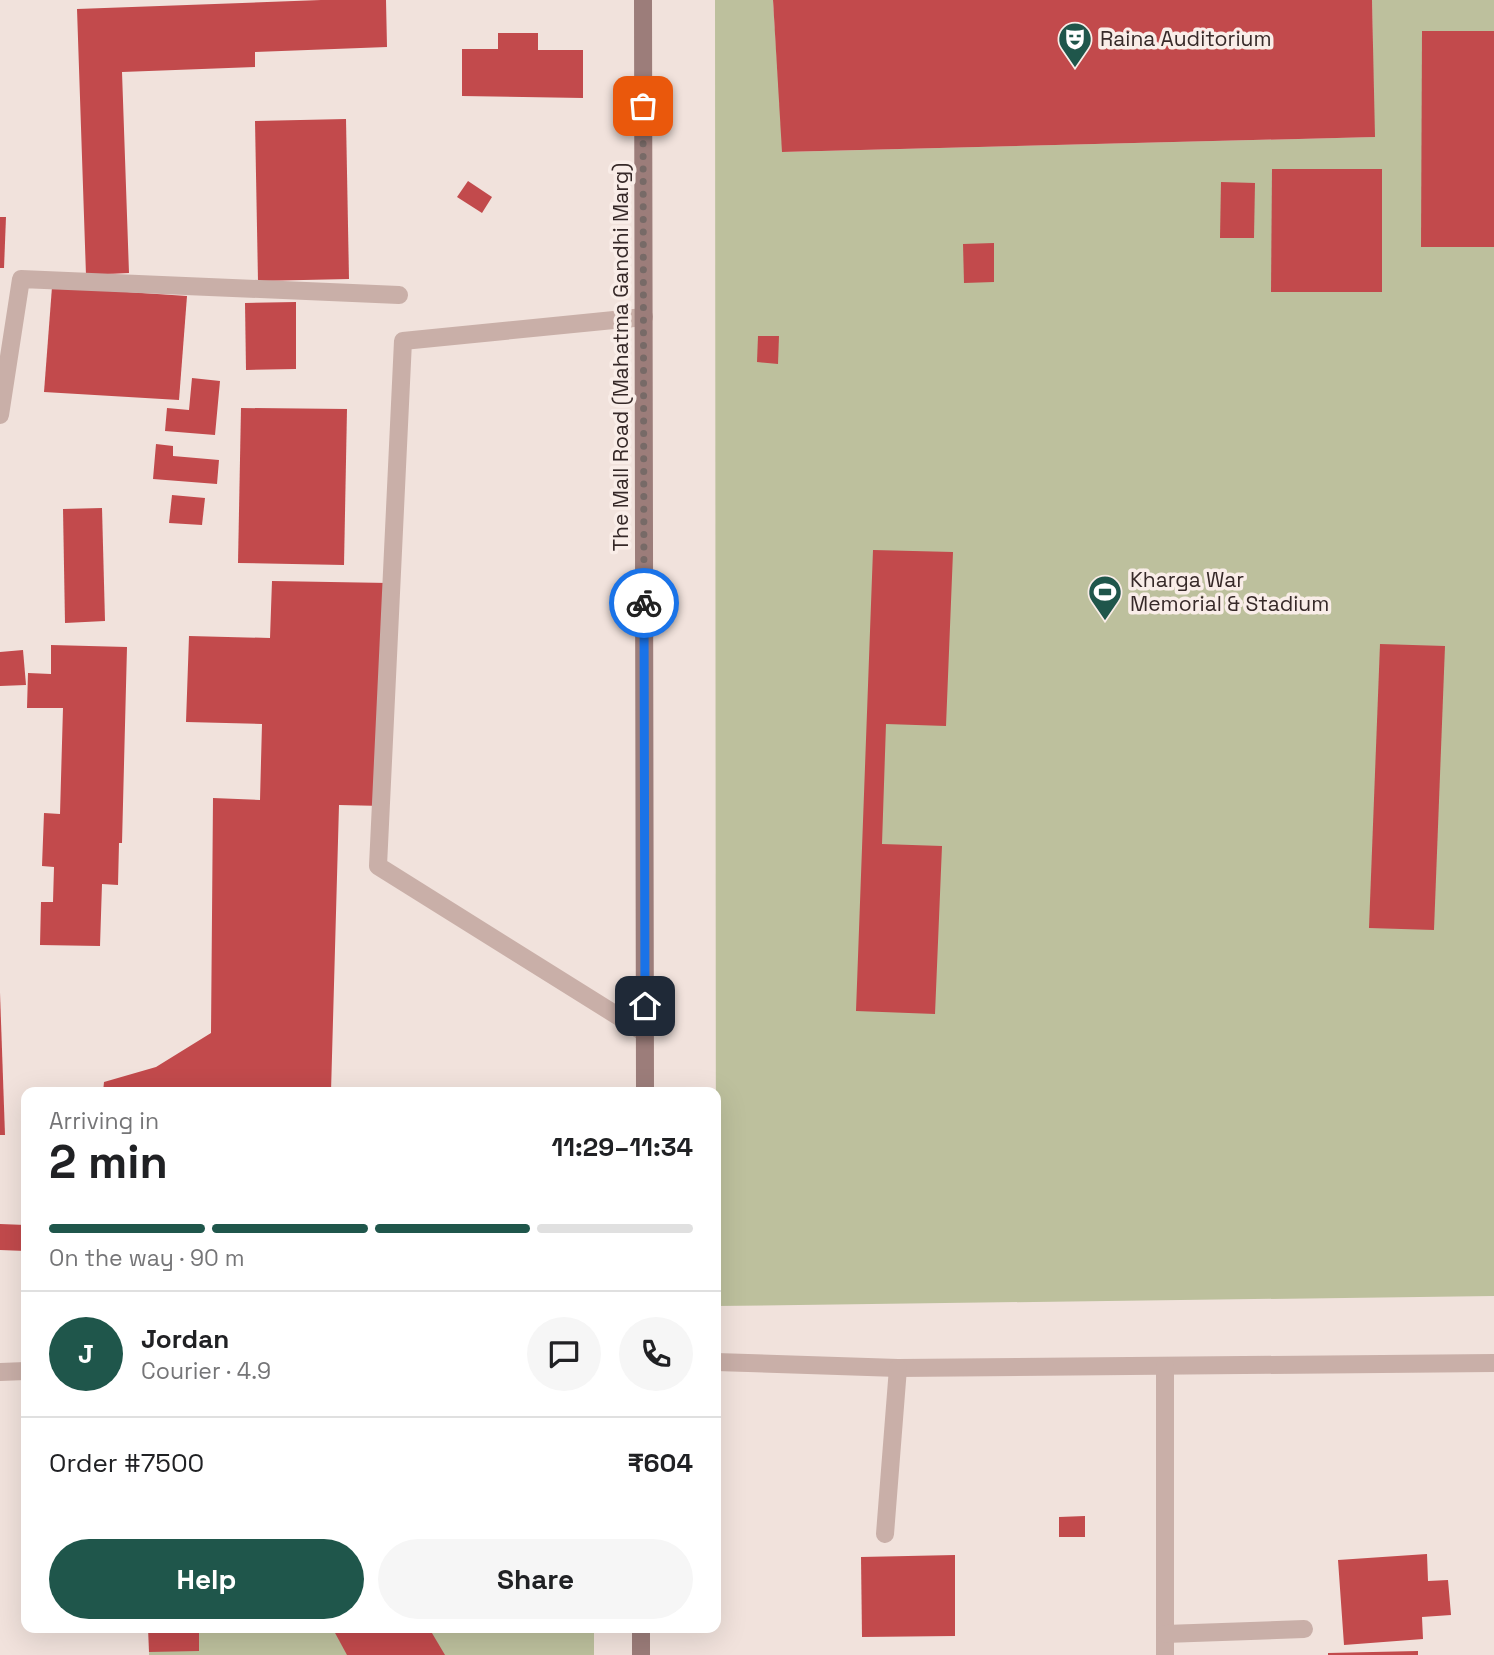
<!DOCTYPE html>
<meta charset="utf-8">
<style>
:root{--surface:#fff;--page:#f6f6f6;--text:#202124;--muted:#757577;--line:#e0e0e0;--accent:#1f564b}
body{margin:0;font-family:"Space Grotesk",sans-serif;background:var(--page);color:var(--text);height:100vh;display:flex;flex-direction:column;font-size:26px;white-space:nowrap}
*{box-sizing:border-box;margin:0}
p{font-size:23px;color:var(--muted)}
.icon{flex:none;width:38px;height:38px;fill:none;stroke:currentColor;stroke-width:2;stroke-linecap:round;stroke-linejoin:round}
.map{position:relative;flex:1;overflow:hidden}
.details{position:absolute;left:21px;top:1087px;width:700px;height:546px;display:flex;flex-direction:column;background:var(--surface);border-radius:14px;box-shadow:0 7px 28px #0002}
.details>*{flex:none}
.pin{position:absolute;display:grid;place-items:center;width:60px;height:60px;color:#fff;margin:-30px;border-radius:14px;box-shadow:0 4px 10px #0006}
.courier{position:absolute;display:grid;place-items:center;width:70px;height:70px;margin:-35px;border:5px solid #1a73e8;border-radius:50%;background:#fff;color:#222;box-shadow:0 2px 9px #0007}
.summary em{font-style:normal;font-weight:700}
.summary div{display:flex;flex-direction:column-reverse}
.summary{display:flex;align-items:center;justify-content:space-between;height:119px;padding:0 28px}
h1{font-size:46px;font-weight:700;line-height:52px}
.bar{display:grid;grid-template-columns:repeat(4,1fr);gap:10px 7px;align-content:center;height:84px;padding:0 28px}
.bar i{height:9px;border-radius:5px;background:var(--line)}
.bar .active{background:var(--accent)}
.bar p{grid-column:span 4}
.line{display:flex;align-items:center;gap:18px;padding:0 28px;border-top:2px solid var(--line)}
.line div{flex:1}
.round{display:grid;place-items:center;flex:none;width:74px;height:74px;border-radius:37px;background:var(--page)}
.primary-button{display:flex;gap:14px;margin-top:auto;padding:14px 28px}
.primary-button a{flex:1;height:80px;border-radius:42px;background:var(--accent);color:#fff;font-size:28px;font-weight:700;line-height:80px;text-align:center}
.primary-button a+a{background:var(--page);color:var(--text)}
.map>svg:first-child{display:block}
.green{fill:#bdc09d}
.building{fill:#c24a4c}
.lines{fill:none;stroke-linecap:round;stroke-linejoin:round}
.street{stroke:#c9afa8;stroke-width:18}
.secondary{stroke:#9c7d7a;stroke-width:18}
.done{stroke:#776a67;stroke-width:7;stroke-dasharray:0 12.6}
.route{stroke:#1a73e8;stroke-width:9}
.labels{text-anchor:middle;stroke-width:7;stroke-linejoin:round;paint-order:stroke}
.poi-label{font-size:21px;fill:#362928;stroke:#f9ede8;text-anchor:start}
.street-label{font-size:21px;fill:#362928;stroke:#f9ede8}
</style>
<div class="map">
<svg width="1494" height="1655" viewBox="0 0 1494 1655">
<rect width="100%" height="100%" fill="#f1e2dc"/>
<!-- green -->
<g class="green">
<path d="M715,0H773L783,152L1374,137L1372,0H1494V1296L716,1306Z"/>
<path d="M151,1628H594V1655H149Z"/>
</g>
<!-- building -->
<g class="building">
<path d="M321,0H386L387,47L255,52V67L122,72L129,273L86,275L77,9Z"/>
<path d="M773,0H1372L1375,137L782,152Z"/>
<path d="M1422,31H1494V247H1421Z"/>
<path d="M498,33H538V50H583V98L462,96V49H498Z"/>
<path d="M346,119L349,279L258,281L255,121Z"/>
<path d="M1272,169H1382V292H1271Z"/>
<path d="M468,181L492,197L482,213L457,197Z"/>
<path d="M1221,182L1255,183L1254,238H1220Z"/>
<path d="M0,217H6L4,268H0Z"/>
<path d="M994,243V282L964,283L963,244Z"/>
<path d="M52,287L187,296L179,400L44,392Z"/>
<path d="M296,302V369L246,370L245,303Z"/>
<path d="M758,336H779L778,364L757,362Z"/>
<path d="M192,378L220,381L215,435L165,431L167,408L189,410Z"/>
<path d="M241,408L347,409L344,565L238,563Z"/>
<path d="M156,444L173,446V456L219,460L217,484L153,479Z"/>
<path d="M172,495L205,498L202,525L169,523Z"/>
<path d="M102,508L105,621L65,623L63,509Z"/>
<path d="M873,550L953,552L946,726L886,724L882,844L942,846L935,1014L856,1011Z"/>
<path d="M272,581L389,583L383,806L339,805L331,1092H103L104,1082L156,1067L211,1033L213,798L260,800L262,724L186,722L189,636L270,638Z"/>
<path d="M1380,644L1445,646L1434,930L1369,928Z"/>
<path d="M51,645L127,647L122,843H119L118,885L102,884L100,946L40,945L41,902H53L54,867L42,866L44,813L60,814L63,708H27L28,673L51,674Z"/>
<path d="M23,650L26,685L0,686V652Z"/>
<path d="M0,993L5,1135H0Z"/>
<path d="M0,1224L26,1225V1251L0,1250Z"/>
<path d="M1085,1516V1537H1059V1517Z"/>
<path d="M1427,1554L1428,1581L1448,1580L1451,1615L1422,1617L1423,1639L1344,1645L1338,1560Z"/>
<path d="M955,1555V1636L862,1637L861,1557Z"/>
<path d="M148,1628H199V1651L149,1652Z"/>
<path d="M341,1628H429L445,1655H347L334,1631Z"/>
<path d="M1418,1651V1655H1328V1653Z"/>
</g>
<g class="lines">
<!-- street -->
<g class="street">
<path d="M644,317L403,341L378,866L645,1033"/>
<path d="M0,415L21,279L399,295"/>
<path d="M716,1362L898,1368L1494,1363"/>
<path d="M1165,1366V1655"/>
<path d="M0,1372L26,1371"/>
<path d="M885,1534L898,1368"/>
<path d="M1165,1634L1304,1629"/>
</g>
<!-- secondary -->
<g class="secondary">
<path d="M643,0L645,1092"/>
<path d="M641,1655V1628"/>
</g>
</g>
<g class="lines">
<!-- done -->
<path class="done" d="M643,106L644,603"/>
<!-- route -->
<path class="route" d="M644,603L645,1006"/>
</g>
<!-- icons -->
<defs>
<g id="theatre-pin" transform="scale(1.75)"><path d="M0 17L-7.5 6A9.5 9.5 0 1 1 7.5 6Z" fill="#1f564b" stroke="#f9ede8"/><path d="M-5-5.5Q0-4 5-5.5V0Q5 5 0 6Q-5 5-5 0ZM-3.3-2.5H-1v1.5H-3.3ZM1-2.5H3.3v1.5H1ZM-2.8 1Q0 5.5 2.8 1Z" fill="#fff"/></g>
<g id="stadium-pin" transform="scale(1.75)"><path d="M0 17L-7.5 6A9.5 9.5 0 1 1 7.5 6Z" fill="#1f564b" stroke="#f9ede8"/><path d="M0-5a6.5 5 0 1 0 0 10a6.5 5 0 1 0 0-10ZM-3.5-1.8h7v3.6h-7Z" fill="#fff"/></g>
</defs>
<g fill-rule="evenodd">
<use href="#theatre-pin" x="1075" y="39"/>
<use href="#stadium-pin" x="1105" y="592"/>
</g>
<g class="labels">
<!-- poi labels -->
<g class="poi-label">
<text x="1100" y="46">Raina Auditorium</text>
<text x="1130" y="587">Kharga War<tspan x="1130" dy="24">Memorial &amp; Stadium</tspan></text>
</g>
<!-- street labels -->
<g class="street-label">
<text transform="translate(621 357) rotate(-90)" y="7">The Mall Road (Mahatma Gandhi Marg)</text>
</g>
</g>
</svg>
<div class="pin" style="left:643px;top:106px;background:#ea580c"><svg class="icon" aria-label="bag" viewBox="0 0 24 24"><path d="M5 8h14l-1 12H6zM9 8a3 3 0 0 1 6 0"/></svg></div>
<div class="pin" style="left:645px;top:1006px;background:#1f2937"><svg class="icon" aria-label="home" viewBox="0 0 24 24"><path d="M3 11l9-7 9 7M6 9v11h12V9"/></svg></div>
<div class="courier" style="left:644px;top:603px"><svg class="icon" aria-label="bike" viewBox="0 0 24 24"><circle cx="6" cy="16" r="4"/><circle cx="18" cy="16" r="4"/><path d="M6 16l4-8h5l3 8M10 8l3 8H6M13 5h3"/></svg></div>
<section class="details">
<div class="summary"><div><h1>2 min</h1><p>Arriving in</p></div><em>11:29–11:34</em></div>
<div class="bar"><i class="active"></i><i class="active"></i><i class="active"></i><i></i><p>On the way · 90 m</p></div>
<div class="line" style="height:126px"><b class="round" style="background:var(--accent);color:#fff">J</b><div><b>Jordan</b><p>Courier · 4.9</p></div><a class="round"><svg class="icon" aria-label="chat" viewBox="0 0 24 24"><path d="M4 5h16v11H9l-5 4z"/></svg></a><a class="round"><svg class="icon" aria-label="phone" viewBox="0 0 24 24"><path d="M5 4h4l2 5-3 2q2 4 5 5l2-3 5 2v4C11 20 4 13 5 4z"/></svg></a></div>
<div class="line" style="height:91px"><div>Order #7500</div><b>₹604</b></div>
<div class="primary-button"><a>Help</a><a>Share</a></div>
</section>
</div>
